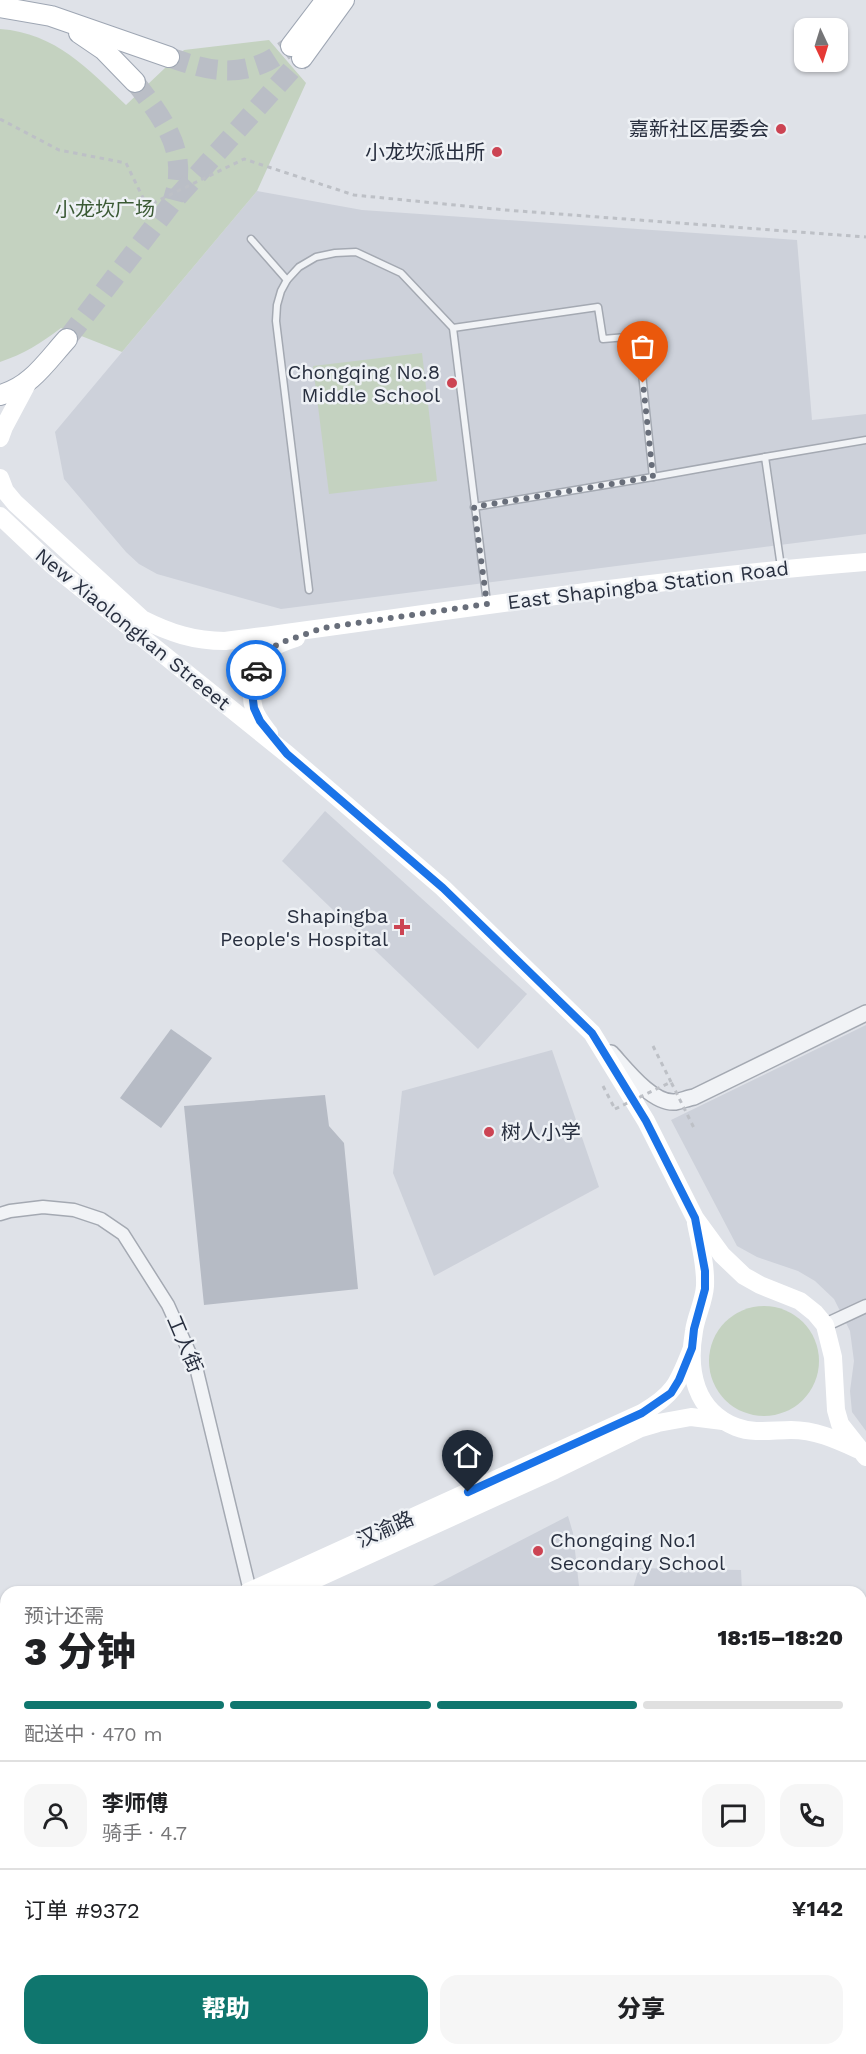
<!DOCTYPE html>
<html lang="zh">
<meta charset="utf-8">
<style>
:root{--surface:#fff;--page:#f6f6f6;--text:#202124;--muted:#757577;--line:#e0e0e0;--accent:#0f766e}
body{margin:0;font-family:"Work Sans","Noto Sans SC",sans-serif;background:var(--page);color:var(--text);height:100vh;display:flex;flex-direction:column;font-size:22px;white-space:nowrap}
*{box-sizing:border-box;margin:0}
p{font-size:20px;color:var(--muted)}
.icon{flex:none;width:33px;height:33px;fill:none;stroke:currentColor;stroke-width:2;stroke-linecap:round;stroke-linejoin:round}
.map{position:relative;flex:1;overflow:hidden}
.details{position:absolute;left:0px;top:1586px;width:867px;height:470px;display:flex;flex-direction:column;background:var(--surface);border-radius:18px 18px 0 0;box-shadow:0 2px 4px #0004}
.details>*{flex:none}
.needle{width:39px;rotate:176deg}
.tools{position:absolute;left:794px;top:18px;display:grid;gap:12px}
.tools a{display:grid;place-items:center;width:54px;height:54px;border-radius:12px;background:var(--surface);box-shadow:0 2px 4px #0004;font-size:30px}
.pin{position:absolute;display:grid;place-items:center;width:51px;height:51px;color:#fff;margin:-62px -26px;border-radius:50% 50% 50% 0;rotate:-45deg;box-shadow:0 0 6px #0007}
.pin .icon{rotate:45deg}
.courier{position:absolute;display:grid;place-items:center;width:60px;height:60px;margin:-30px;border:4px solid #1a73e8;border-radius:50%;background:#fff;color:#222;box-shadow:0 2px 8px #0007}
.headline em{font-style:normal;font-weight:800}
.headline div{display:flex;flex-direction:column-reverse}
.headline{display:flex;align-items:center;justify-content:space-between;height:102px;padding:0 24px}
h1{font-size:39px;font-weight:800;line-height:45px}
.bar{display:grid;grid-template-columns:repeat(4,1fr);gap:9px 6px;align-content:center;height:72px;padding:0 24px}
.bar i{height:8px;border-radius:4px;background:var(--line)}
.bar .selected{background:var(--accent)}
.bar p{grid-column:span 4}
.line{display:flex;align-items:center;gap:15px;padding:0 24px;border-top:2px solid var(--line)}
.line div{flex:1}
.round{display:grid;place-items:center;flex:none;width:63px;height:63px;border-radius:18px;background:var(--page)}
.cta{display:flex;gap:12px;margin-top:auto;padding:12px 24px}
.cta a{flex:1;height:69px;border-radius:18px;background:var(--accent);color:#fff;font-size:24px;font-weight:800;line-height:69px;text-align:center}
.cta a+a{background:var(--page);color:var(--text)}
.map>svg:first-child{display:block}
.built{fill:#cdd1da}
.green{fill:#c4d2c0}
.building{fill:#b6bbc5}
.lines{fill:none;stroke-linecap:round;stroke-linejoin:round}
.primary-tunnel{stroke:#babec6;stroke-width:20;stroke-dasharray:20 10;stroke-linecap:butt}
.service-casing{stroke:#a4a9b2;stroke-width:9}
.minor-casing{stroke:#a4a9b2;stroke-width:15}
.tertiary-casing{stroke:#a4a9b2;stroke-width:18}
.primary-casing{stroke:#9ea6b3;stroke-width:22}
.path{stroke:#bdc0c6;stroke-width:3;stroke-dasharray:4.5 4.5;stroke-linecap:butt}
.service{stroke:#f1f3f6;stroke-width:6}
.minor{stroke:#f1f3f6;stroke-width:12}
.tertiary{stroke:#f1f3f6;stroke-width:15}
.secondary{stroke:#fff;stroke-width:18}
.primary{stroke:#fff;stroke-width:20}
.path-bridge{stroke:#bdc0c6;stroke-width:3;stroke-dasharray:4.5 4.5;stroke-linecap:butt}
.done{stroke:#686e7a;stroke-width:6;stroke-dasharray:0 10.8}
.route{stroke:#1a73e8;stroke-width:8}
.poi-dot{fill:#cc4453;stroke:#eef1f5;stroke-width:2}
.labels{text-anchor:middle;stroke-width:5;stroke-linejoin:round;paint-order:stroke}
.poi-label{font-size:20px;fill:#282f3f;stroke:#eef1f5;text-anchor:end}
.park-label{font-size:20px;fill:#3b5a35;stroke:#eef1f5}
.street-label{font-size:20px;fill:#282f3f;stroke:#eef1f5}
</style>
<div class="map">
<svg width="866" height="2054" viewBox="0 0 866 2054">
<rect width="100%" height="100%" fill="#dfe2e8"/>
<!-- built -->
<g class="built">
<path d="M257,191L362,210L797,240L812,420L866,414V534L281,609L157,574L139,564L126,552L64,479L55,432Z"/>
<path d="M325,811L527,994L478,1049L282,861Z"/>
<path d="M866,1025V1431L852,1412L850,1391L854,1361L850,1331L834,1299L815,1281L798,1271L757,1257L737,1246L671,1120Z"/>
<path d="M552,1050L599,1187L434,1276L393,1173L402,1091Z"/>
<path d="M568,1516L573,1533L579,1586L633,1588L639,1568L741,1570L742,1591H423Z"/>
<path d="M861,1716L866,1723V2054H100V2049H861Z"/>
<path d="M6,1809V2008L0,1960V1812Z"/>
</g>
<!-- green -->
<g class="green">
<path d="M0,29C56,33 88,69 126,105L184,50L269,40L306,83L257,191L122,352L61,328C41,343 24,354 0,362Z"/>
<path d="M422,353L437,481L329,494L313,366Z"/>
<circle cx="764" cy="1361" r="55"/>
<path d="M152,2049H331L332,2054H152Z"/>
<path d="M762,2049H852L853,2054H762Z"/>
</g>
<!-- building -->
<g class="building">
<path d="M171,1029L212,1058L161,1128L120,1098Z"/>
<path d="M325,1095L329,1126L344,1143L358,1289L204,1305L184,1106Z"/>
<path d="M866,1658V1688L861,1683V1662Z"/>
<path d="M861,1758H863L866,1828V1881L861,1889Z"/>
<path d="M861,1900H866V1955L861,1956Z"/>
</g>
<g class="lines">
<!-- primary-tunnel -->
<g class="primary-tunnel">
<path d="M169,57C202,69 233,78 268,61C276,57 283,51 291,46"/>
<path d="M135,82C156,110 181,140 178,176C178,184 175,192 173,200"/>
<path d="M67,339L172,203L302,58"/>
</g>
<!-- service casing -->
<g class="service-casing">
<g id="service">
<path d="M251,239L287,280"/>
<path d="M453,328L598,307L603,339L638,336L653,477L474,507"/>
<path d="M765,457L866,440"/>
<path d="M653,477L765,457L781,567"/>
<path d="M309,590L276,321L277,305L281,291L287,280L299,267L316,257L335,253L356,252L401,273L453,328L487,603"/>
</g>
</g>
<!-- minor casing -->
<g class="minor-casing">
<g id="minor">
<path d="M0,1214L10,1211L43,1207L74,1210L101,1219L123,1234L168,1305L196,1367L250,1591"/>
<path d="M825,1325L866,1306"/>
<path d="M861,1975L866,1977"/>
<path d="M442,2049L443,2054"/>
<path d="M755,2049L756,2054"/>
</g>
</g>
<!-- tertiary casing -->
<g class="tertiary-casing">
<path id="tertiary" d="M611,1053C625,1068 652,1104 675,1102C681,1101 688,1098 694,1097L866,1013"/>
</g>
<!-- primary casing -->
<g class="primary-casing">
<g id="primary">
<path d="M0,7L51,16L169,57"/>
<path d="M79,33L104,50L135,82"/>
<path d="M291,46L326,0"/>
<path d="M302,58L344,0"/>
<path d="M0,395C30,388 47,361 67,339"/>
</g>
</g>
<!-- path -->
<g class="path">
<path d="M0,119L59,150L126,163L147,206L244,159L354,195L505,210L866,237"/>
<path d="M653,1046L671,1082"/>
<path d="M603,1086L615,1109"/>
<path d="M569,2049V2054"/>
<path d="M682,2054L699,2051V2054"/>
<path d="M718,2054L728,2052L729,2054"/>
</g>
<!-- service -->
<use href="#service" class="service"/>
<!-- minor -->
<use href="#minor" class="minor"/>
<!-- tertiary -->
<use href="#tertiary" class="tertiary"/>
<!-- secondary -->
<g class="secondary">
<path d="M0,438L4,427L28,382"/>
<path d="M0,478L5,491L15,503L142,619C170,633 194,641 225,641C438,613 651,579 866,562"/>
<path d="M0,516L52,565L287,754L443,888L592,1033L646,1121L695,1218L722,1255L744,1276L760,1285L800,1301L815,1313L825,1325L833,1357L836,1410L840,1424L866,1457"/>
<path d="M269,733C263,725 257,718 254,709C249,692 253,664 266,652C275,645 286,641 296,638"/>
<path d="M696,1223C700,1244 706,1265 705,1286C704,1302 696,1316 694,1331C687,1371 695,1411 736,1427C754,1434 773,1430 791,1430C815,1430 835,1439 857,1449"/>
<path d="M248,1592L642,1413C675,1394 678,1383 692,1348"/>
<path d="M287,1592L555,1470L641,1428L658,1423L691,1417L723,1421"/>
<path d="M0,1707L6,1704"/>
<path d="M0,1732L6,1729"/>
</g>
<!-- primary -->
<use href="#primary" class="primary"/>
<!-- path-bridge -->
<path class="path-bridge" d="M615,1109L671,1082L694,1128"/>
</g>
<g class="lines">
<!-- done -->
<path class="done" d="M256,670L266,652L280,643L323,628L487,604L474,507L653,477L643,383"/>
<!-- route -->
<path class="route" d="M256,670L252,692L254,708L260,721L287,754L443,888L592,1033L646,1121L695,1218L705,1271V1289L694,1329L692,1348L679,1380L671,1393L642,1413L468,1492"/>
</g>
<!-- markers -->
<g class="poi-dot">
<circle cx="781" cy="129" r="6"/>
<circle cx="497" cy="152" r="6"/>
<circle cx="452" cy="383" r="6"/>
<path d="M399 918h6v6h6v6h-6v6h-6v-6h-6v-6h6z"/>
<circle cx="489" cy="1132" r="6"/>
<circle cx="538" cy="1551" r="6"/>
</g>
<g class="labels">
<!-- poi labels -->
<g class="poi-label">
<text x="769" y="136">嘉新社区居委会</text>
<text x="485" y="159">小龙坎派出所</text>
<text x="440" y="379">Chongqing No.8<tspan x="440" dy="23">Middle School</tspan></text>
<text x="388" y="923">Shapingba<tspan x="388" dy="23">People's Hospital</tspan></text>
<text x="501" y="1139" text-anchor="start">树人小学</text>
<text x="550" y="1547" text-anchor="start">Chongqing No.1<tspan x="550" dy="23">Secondary School</tspan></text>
</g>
<!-- park labels -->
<g class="park-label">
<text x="105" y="216">小龙坎广场</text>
</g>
<!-- street labels -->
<g class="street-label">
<text transform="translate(648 585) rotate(-7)" y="7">East Shapingba Station Road</text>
<text transform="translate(133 629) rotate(39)" y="7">New Xiaolongkan Streeet</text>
<text transform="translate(185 1344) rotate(67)" y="7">工人街</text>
<text transform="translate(385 1529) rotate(-24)" y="7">汉渝路</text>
</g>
</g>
</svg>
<div class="tools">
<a><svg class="needle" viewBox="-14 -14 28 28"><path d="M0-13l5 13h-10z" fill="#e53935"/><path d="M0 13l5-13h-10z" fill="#757577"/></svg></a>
</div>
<div class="pin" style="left:643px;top:383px;background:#ea580c"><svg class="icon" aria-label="bag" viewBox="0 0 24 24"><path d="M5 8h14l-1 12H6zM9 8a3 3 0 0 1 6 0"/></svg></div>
<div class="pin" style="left:468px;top:1492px;background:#1f2937"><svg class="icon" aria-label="home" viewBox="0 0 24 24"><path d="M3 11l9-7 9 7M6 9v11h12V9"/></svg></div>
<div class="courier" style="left:256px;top:670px"><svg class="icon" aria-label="car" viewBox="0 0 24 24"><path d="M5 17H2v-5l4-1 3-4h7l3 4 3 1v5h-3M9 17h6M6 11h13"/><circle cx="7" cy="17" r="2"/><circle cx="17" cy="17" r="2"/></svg></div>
<section class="details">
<div class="headline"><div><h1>3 分钟</h1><p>预计还需</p></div><em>18:15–18:20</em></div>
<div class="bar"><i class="selected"></i><i class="selected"></i><i class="selected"></i><i></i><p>配送中 · 470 m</p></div>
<div class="line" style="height:108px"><a class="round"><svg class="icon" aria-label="person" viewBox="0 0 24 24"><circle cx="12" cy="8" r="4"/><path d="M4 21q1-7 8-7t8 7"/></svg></a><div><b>李师傅</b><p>骑手 · 4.7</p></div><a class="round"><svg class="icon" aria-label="chat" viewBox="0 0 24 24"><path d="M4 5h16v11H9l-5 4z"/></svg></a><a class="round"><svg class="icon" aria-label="phone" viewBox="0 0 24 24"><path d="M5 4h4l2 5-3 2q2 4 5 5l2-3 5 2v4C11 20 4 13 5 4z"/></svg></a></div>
<div class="line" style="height:78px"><div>订单 #9372</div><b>¥142</b></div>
<div class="cta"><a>帮助</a><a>分享</a></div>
</section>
</div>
